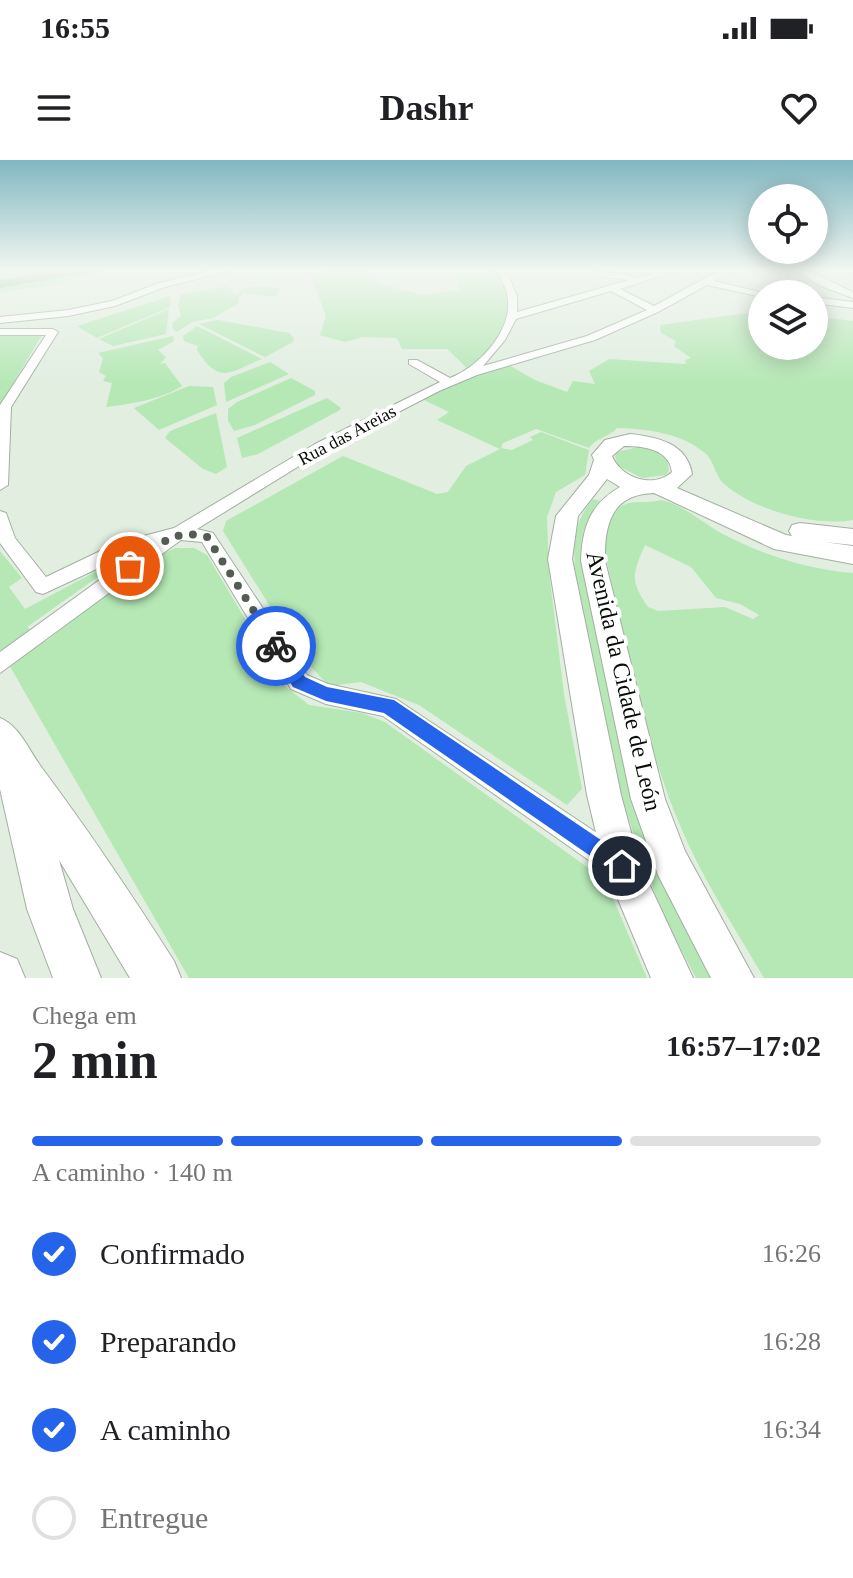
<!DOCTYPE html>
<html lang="pt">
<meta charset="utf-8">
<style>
:root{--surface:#fff;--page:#f2f2f2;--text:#202124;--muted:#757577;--line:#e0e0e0;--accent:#2563eb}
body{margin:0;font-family:Georgia,serif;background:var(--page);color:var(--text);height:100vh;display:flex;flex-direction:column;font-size:30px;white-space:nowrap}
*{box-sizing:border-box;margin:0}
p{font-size:26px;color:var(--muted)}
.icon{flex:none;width:44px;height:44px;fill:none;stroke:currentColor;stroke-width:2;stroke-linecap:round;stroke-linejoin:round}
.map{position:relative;height:818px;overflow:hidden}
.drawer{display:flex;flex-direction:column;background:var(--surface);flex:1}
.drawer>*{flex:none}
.fabs{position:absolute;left:748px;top:24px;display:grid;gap:16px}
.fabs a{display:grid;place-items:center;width:80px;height:80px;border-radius:50%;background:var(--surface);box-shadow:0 4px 20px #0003;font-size:40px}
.pin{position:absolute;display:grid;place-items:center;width:68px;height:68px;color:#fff;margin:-34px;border:4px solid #fff;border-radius:50%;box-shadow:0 2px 8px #0007}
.courier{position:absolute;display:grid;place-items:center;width:80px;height:80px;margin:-40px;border:6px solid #2563eb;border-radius:50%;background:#fff;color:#222;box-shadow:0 2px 10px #0007}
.overview em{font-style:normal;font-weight:600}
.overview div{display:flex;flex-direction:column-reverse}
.overview{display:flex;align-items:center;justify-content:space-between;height:136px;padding:0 32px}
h1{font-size:52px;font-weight:600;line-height:60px}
.bar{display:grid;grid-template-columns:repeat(4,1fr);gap:12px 8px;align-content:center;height:96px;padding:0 32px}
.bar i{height:10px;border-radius:6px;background:var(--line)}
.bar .active{background:var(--accent)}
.bar p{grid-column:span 4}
ol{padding:0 32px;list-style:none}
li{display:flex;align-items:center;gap:24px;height:88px}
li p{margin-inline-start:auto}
li .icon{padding:8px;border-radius:50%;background:var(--accent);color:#fff;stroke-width:4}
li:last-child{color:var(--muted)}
li i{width:44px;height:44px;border:4px solid var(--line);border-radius:50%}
.status{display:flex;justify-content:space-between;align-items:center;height:56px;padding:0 40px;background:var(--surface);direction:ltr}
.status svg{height:22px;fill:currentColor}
header{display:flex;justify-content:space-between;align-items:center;height:104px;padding:0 32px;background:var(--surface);font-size:36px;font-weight:600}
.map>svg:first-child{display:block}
.green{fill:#b5e8b5;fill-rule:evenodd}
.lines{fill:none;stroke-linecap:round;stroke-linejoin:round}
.river{fill:#87bb87;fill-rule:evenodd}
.minor-casing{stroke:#a3afa2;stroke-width:2}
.major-casing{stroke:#a3afa2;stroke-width:2}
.highway-casing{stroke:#a3afa2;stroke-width:2}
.minor{fill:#fff;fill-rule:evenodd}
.major{fill:#fff;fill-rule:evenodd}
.highway{fill:#fff;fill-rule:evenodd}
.route{fill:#2563eb}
.done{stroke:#545c54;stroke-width:8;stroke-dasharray:0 14.4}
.labels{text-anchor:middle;stroke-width:8;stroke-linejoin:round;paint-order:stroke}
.far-street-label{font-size:18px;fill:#080d08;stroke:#fff}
.near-street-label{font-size:24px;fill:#080d08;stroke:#fff}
</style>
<div class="status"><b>16:55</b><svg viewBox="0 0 49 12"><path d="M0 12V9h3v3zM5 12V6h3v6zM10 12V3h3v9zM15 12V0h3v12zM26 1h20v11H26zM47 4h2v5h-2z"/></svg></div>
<header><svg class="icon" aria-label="menu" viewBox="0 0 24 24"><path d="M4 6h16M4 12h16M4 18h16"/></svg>Dashr<svg class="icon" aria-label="heart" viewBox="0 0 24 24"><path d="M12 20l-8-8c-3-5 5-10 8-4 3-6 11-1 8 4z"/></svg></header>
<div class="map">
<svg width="853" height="818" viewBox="0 0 853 818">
<rect width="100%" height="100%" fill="#e1eee0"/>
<!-- green -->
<g class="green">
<path d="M0,110H106L46,126L0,132Z"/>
<path d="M331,110H365L383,125L423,135L460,130L457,128L463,114L501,110C519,162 505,171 471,209H468L447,189H402L397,178L363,177L345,182L320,175L326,156L310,114Z"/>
<path d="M226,126L233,130L231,133L237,134C247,123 266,127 281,129L275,137L243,133L238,139L239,143L213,158L192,162L177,172L173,169L172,163L181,156L178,146L181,134Z"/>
<path d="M171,136L170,147L97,178L77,166Z"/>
<path d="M749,147L762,148V186H814V156L853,161V360C815,367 754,350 724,324C715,316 714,300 705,293C681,273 648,269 617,268C608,278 597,277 589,288L536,269L503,283L501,288L512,290L533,280L530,277L541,272L589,290L585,315L556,332L547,357L549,412L564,534L582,629L567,645L419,545L361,522L329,526L301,496L223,371L226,361L343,296L437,334L448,332L466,306L500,289L437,260L449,252L422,239L442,228L507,204L535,220L567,232L573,221L595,224L589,211L609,199L686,204L685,200L691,198L674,186L676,181L661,173L660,165L755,152Z"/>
<path d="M169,149L166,174L113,186L99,179Z"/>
<path d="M218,160L289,173L294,178L293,182L265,197L199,164Z"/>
<path d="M197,166L262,199C229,213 219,225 197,190L198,186L184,181L183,176Z"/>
<path d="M41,172L42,175L0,245V173Z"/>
<path d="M173,176L174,181L158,190L166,197L160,204L165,203L182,226C160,240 129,244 106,247L112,223L103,221L106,216L99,212L103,198L98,193Z"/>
<path d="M270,202L289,214L226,242L224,223L231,217Z"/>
<path d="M291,218L315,231V235L255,265L234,271L228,261V249L237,242Z"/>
<path d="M189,226L213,227L217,245L159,270L134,248Z"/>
<path d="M327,238L341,248L340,250L258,294L242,298L237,278Z"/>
<path d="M216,253L227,307L216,314L203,309L165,278L170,271Z"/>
<path d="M638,287L656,291L667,300L669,310L666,315L642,318L618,306L615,296L617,292Z"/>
<path d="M593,339L600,341L586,366L582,389L647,680L677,752L712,818H696L662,753L620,635L575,410C573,382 574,361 593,339Z"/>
<path d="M660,340C683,344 701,362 721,373C760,394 808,410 853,413V818H764C735,768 701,717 679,663C644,578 626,487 606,398C604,379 605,350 629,343C639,341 653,343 660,340ZM645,385L691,407L716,438L740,444L759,455L753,459L725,447L658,451L648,447C629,420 633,413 645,385Z"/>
<path d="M175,388H194L207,395L285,526L309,545L362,553L385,562L605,720L647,818H189L0,489V391L22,418L9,427L25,449L133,392L27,467L46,481L154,398Z"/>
</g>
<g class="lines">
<!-- river -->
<path class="river" d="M67,110H104L0,128V120Z"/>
<!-- minor casing -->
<g class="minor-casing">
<g id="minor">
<path d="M214,110H231L165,127L115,146L68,156L0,163V157L68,150L112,141L159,123Z"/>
<path d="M498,110H506L517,136V152L629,120L598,116L592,110L631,115L635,119L664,110H679L620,129L654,146L720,110H731L714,121L768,134H762V137L707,125L658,152L595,180L477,215L439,231L325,290L197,369L213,373L307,515L328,524L396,539L630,695L634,705L630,715L620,719L610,715L383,556L326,544L291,529L202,382L181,380L0,513V492L148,385L43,434L36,432L0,383V351L6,353L15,378L46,417L117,383L174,368L315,284L440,222L409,204V200H417L450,218C477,208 511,173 508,141C508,130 501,121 498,110ZM611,131L647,150L587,176L483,206L505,180L516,159Z"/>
<path d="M796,110C814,110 835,125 853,132V138L818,125Z"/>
<path d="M814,137L853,142V148L814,143Z"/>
<path d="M0,169H53L58,172L11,247L8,325L0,330V245L46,175H0Z"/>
</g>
</g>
<!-- major casing -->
<g class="major-casing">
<path id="major" d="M630,274C657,277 687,283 692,314L677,328L786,375L792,376L789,371L792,365L800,363L853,369V385L824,382L853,386V404L774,389L654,333C612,334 604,364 605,401L665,639L685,691L754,818H711L658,715L631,639L581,401C582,368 590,344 620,327L607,319L578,356L572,399L621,635L639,702L693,818H651L604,706L587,635L548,399L556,356L589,315L594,300L592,295L605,280ZM624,286C644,286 669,289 672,312C653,329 621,318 612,296Z"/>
</g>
<!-- highway casing -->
<g class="highway-casing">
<g id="highway">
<path d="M0,558C20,566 29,591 42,608C89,671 132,735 174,801L181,818H130L59,700L73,749L101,818H53L27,749L0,629Z"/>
<path d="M0,792L17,799L25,818H0Z"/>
</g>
</g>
<!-- minor -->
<use href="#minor" class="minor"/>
<!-- major -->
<use href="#major" class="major"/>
<!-- highway -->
<use href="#highway" class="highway"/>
</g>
<!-- sky -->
<linearGradient id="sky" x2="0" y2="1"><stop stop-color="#81b7c1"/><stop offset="0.49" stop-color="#f2f7f1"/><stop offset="1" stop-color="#f2f7f1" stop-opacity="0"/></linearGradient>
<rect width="853" height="225" fill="url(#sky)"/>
<!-- route -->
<path class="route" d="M276,479L281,481L305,517L327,527L394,540L629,699L632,706L629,713L622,716L615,713L384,553L326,541L293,527L268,486Z"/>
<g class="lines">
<!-- done -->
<path class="done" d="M130,406C156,388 173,367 207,377L276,486"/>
</g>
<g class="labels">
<!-- far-street labels -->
<g class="far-street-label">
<text transform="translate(347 275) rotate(-28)" y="6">Rua das Areias</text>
</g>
<!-- near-street labels -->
<g class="near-street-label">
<text transform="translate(624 521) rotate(77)" y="8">Avenida da Cidade de León</text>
</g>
</g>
</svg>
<div class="fabs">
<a><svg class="icon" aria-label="locate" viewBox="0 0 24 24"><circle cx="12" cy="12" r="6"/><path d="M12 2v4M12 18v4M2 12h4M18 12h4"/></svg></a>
<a><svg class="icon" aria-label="layers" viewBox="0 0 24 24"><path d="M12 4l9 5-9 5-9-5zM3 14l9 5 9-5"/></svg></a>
</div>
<div class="pin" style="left:130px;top:406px;background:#ea580c"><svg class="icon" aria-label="bag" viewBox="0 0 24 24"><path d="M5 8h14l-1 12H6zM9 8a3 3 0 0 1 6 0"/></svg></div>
<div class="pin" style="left:622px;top:706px;background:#1f2937"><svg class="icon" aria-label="home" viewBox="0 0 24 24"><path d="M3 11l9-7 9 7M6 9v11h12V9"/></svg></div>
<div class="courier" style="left:276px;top:486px"><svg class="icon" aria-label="bike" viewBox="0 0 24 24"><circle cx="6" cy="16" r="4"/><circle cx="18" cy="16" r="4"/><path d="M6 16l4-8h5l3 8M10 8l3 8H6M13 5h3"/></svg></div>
</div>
<section class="drawer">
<div class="overview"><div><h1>2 min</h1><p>Chega em</p></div><em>16:57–17:02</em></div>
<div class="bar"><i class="active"></i><i class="active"></i><i class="active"></i><i></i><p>A caminho · 140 m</p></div>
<ol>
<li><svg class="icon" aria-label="check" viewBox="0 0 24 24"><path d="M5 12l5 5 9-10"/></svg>Confirmado<p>16:26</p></li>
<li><svg class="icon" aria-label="check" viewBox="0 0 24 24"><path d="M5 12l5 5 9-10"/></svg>Preparando<p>16:28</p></li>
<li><svg class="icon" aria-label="check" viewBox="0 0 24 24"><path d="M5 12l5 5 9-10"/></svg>A caminho<p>16:34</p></li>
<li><i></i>Entregue</li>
</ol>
</section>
